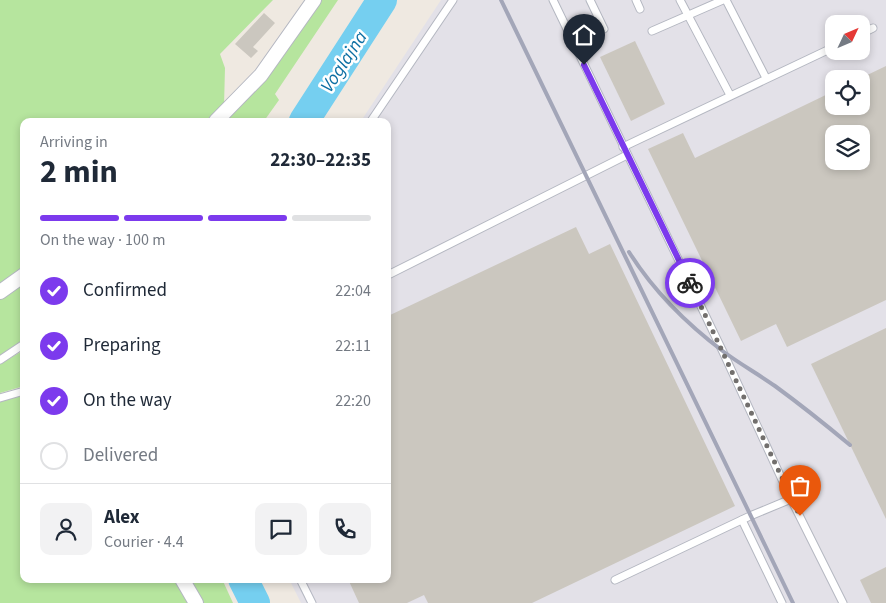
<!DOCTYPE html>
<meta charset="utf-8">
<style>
:root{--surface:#fff;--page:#f2f2f3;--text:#1f2937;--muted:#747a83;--line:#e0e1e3;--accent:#7c3aed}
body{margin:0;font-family:"Source Sans 3",sans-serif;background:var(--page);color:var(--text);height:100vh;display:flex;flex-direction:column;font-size:19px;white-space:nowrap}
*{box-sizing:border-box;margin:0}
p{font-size:16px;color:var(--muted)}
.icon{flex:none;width:28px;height:28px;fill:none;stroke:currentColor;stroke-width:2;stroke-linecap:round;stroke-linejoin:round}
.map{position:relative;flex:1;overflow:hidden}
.drawer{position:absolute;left:20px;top:118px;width:371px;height:465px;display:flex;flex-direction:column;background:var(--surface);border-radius:10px;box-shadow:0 2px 8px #0003}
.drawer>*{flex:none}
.needle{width:32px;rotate:46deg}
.buttons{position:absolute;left:825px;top:15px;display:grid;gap:10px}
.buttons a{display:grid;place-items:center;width:45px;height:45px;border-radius:10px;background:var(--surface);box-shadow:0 2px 8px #0003;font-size:25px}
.pin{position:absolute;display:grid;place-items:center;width:42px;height:42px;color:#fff;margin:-51px -21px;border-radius:50% 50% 50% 0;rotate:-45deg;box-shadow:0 0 5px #0007}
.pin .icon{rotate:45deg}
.courier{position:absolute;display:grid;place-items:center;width:50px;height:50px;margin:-25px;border:4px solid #7c3aed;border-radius:50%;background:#fff;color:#222;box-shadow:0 1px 6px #0007}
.headline em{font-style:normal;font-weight:700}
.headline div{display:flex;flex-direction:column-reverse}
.headline{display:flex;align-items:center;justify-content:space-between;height:85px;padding:0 20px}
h1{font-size:32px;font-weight:700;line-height:38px}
.bar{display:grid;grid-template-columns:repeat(4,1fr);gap:8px 5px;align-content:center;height:60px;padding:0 20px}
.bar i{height:6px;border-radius:4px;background:var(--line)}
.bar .current{background:var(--accent)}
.bar p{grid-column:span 4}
.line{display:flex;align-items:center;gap:12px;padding:0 20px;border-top:1px solid var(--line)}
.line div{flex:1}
.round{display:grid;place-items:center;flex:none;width:52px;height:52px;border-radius:10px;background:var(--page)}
ol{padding:0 20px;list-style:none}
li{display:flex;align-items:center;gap:15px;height:55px}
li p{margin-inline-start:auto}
li .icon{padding:5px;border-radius:50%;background:var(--accent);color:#fff;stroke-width:4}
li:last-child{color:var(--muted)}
li i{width:28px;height:28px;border:2px solid var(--line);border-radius:50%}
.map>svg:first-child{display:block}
.industrial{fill:#e3e1e8;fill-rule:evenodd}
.green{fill:#b6e59e}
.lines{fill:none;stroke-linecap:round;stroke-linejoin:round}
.river{stroke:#75cff0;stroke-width:30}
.building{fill:#cbc7bf;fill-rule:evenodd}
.service-casing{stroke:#b4b7c1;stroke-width:9}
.minor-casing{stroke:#b4b7c1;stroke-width:16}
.service{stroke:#fff;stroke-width:7}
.minor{stroke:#fff;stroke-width:14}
.rail{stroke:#a3a6b8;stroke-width:4}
.done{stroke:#726f6d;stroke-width:5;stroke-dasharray:0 9}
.route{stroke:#7c3aed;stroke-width:6}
.labels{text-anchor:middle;stroke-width:5;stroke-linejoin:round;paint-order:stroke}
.water-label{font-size:19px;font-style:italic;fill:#0d6fa3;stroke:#fff}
</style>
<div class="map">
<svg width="886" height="603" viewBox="0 0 886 603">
<rect width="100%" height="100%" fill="#efe9e1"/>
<!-- industrial -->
<path class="industrial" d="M441,0H886V603H301L289,579H388V121H361ZM834,24H861V51H834ZM834,79H861V106H834ZM834,134H861V161H834Z"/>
<!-- green -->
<g class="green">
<path d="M0,0H273L220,54L225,68L224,106L209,121H24V271L0,286Z"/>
<path d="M317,0H338L275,94L279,100L264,121H221Z"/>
<path d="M24,281V340L0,356V297Z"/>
<path d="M24,350V386L0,393V364Z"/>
<path d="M24,396V579H177L190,603H0V400Z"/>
<path d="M188,579H222L233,603H201Z"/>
</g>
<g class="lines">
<!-- river -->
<g class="river">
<path d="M304,121L382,0"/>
<path d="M243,579L255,603"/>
</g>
</g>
<!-- building -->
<g class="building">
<path d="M264,13L275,23L253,47L258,51L251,58L235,44Z"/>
<path d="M635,41L665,104L631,121L600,57Z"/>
<path d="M886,66V300L787,347L776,324L741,341L648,149L683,133L695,158L834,91V106H861V78ZM834,134H861V161H834Z"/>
<path d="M576,227L589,254L610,244L735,506L532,603H428L424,595L407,603H359L348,579H388V316Z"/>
<path d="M886,328V519L811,364Z"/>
<path d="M886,567V603H871L860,580Z"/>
</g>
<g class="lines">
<!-- service casing -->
<g class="service-casing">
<g id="service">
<path d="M553,0L723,352L791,499L843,603"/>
<path d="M590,0L604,29"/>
<path d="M636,0L640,9"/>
<path d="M680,0L730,95"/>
<path d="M726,0L766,78"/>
<path d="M652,31L723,0"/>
<path d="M861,34L873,28"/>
<path d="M371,121L453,0"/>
<path d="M623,147L834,47"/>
<path d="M388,275L627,155"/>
<path d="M0,360L24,344"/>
<path d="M0,398L24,391"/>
<path d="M742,520L782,603"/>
<path d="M300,579L312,603"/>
<path d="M615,580L750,516L791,499"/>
</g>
</g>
<!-- minor casing -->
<g class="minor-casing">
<g id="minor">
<path d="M216,121L261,75L314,0"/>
<path d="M0,292L24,275"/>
<path d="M182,579L196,603"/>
</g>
</g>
<!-- service -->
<use href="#service" class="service"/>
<!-- minor -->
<use href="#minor" class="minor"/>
<!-- rail -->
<g class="rail">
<path d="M501,0L793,603"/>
<path d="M629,252C653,290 688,325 724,352C740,364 758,374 775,386C801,405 826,425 850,445"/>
</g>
</g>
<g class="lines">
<!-- done -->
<path class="done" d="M690,283L800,516"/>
<!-- route -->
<path class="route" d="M584,65L690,283"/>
</g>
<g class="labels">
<!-- water labels -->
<g class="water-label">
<text transform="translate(343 61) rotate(-57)" y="7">Voglajna</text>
</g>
</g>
</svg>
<div class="buttons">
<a><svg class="needle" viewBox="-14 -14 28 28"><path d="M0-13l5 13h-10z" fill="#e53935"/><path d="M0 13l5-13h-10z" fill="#747a83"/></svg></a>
<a><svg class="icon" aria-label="locate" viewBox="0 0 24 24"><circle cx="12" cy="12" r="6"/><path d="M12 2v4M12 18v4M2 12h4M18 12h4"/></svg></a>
<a><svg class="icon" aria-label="layers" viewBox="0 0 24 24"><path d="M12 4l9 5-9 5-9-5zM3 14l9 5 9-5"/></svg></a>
</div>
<div class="pin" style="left:800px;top:516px;background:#ea580c"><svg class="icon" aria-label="bag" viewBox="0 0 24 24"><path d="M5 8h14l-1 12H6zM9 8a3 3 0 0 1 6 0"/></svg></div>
<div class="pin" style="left:584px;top:65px;background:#1f2937"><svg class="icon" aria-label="home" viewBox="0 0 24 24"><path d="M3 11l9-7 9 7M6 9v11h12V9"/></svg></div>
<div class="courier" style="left:690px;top:283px"><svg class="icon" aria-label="bike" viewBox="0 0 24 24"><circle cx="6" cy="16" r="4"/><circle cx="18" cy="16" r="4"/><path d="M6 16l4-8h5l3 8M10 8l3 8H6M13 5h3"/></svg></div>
<section class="drawer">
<div class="headline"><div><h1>2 min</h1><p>Arriving in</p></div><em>22:30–22:35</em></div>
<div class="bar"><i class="current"></i><i class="current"></i><i class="current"></i><i></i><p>On the way · 100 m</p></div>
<ol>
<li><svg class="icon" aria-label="check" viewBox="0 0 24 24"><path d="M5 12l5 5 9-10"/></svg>Confirmed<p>22:04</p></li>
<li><svg class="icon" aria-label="check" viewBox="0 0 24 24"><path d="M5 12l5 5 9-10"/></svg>Preparing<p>22:11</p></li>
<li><svg class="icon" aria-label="check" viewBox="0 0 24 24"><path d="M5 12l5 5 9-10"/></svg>On the way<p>22:20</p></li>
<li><i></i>Delivered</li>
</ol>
<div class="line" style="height:90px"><a class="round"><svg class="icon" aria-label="person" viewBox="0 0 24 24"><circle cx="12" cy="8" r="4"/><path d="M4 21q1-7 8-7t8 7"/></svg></a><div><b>Alex</b><p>Courier · 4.4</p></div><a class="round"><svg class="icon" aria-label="chat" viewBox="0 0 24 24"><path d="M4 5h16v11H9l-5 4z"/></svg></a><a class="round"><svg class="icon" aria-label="phone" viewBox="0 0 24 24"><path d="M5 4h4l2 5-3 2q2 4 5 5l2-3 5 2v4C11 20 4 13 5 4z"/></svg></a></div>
</section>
</div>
